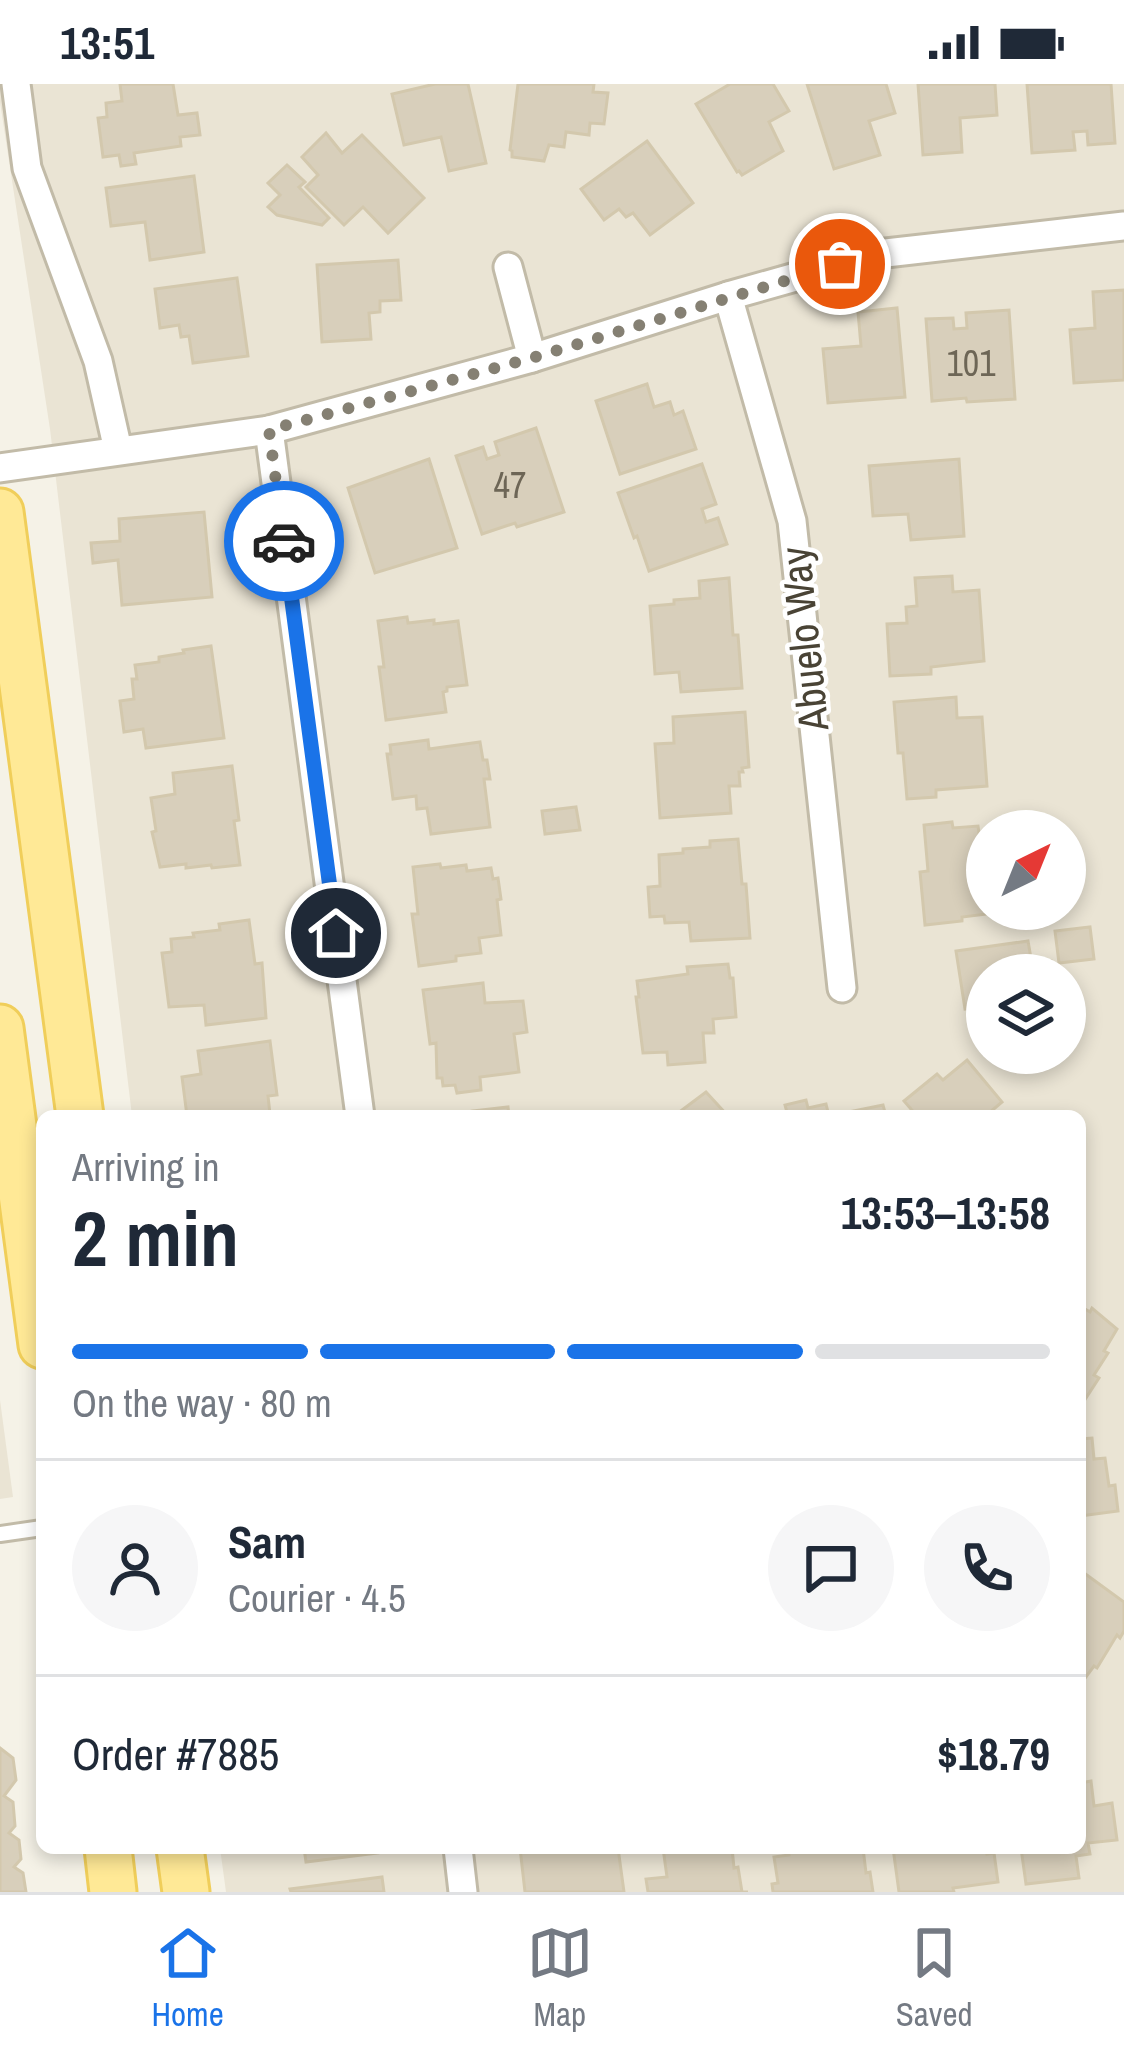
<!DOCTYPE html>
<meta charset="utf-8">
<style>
:root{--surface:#fff;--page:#f6f6f7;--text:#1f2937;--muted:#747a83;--line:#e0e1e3;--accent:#1a73e8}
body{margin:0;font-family:"Archivo Narrow",sans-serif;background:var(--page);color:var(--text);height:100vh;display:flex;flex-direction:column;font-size:45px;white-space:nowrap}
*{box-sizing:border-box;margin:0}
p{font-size:39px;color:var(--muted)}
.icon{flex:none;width:66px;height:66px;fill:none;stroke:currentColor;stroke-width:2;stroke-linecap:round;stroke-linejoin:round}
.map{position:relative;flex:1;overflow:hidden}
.sheet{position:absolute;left:36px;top:1026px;width:1050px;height:744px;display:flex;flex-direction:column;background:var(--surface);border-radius:18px;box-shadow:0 6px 18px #0003}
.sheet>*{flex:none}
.needle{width:78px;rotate:43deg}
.tools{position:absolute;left:966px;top:726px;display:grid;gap:24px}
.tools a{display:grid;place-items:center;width:120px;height:120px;border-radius:50%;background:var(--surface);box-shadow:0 6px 18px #0003;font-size:60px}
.pin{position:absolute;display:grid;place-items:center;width:102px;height:102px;color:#fff;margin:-51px;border:6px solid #fff;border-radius:50%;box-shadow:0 3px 12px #0007}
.courier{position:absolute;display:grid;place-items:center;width:120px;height:120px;margin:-60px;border:9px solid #1a73e8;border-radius:50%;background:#fff;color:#222;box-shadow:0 3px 15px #0007}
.head em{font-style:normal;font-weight:700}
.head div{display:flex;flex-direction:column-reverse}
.head{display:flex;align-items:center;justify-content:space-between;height:204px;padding:0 36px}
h1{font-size:78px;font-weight:700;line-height:90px}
.bar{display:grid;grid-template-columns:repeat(4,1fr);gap:18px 12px;align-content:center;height:144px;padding:0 36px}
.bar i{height:15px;border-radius:9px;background:var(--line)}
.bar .selected{background:var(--accent)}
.bar p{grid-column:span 4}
.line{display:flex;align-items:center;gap:30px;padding:0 36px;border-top:3px solid var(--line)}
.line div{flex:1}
.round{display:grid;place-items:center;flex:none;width:126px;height:126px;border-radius:63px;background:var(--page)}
.status{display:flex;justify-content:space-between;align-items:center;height:84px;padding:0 60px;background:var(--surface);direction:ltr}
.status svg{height:33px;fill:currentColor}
.dock{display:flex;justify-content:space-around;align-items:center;height:168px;border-top:3px solid var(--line);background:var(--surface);font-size:33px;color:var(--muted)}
.dock a{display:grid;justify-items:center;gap:6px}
.dock .selected{color:var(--accent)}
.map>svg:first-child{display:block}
.residential{fill:#eae4d4;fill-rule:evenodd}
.building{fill:#d8cfbb;stroke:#d3c8ad;stroke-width:3}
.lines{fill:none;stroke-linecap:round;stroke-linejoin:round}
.lane-casing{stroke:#c2bba8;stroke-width:20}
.street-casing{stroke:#c2bba8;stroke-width:33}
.primary-casing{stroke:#f0ce5a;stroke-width:51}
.lane{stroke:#fff;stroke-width:14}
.street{stroke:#fff;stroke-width:27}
.primary{stroke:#ffe996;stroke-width:45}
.done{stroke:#858073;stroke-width:12;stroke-dasharray:0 21.6}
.route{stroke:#1a73e8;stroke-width:15}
.labels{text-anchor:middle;stroke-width:9;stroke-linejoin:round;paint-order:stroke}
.number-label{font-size:36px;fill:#6d6656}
.street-label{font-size:42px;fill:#494335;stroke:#fff}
</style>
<div class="status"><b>13:51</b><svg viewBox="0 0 49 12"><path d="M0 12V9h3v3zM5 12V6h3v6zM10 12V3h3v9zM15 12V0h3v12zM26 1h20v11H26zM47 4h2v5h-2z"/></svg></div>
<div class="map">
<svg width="1124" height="1808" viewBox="0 0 1124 1808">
<rect width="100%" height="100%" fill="#f5f2e7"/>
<!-- residential -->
<g class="residential">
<path d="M0,0H1124V1808H226L220,1764H1080V1032H132L50,345L0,18ZM987,747H1065V825H987ZM987,891H1065V969H987Z"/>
<path d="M0,1316L13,1413L0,1415Z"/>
</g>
<!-- building -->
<g class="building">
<path d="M120,0H173L178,31L197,29L200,51L180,53L181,62L134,69L136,80L121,82L119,71L103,73L98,34L107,33L106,19L122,17Z"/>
<path d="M435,0H468L486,79L449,87L441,53L404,61L392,10Z"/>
<path d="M518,0H594L593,8L608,9L604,40L590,39L589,51L566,48L564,63L549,61L544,77L512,73V67L510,66Z"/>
<path d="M730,0H773L789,27L769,38L783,67L742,91L739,87L737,88L696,20Z"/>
<path d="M807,0H886L895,29L869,37L880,71L834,85Z"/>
<path d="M918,0H995L997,31L960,34L962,68L923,71Z"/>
<path d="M1027,0H1111L1115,59L1088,61L1087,47L1073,48L1075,66L1032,69Z"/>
<path d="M326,49L342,69L362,51L424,114L388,149L363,123L344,141L306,103L318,91L302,73Z"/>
<path d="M647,57L693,119L650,151L633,129L626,133L619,125L604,136L581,105Z"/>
<path d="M287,81L305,98L299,103L329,134L322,141L277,131L268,123L280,111L268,99Z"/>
<path d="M194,92L204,168L150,176L145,138L111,142L106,104Z"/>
<path d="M398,176L401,216L380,217V228L369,229L371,255L322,258L317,181Z"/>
<path d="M237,194L248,272L193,279L189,252L181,253L179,241L160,244L155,205Z"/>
<path d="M1124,206V296L1074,299L1070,246L1095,244L1093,208Z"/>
<path d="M897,224L905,313L828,319L823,265L861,262L858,228Z"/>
<path d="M1009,226L1015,315L967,318L966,314L932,317L926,235L953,234L954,245L967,244L966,229Z"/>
<path d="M647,300L654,323L670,318L674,331L683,327L696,365L620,390L596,317Z"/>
<path d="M536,344L564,428L517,443L515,439L482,450L456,372L483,363L487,375L499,371L495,358Z"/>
<path d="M429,375L457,464L375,489L348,404Z"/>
<path d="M959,375L964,452L911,456L908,430L873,432L869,382Z"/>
<path d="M702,380L716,420L702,425L706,438L718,434L727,460L649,487L637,452L634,454L618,409Z"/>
<path d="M204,428L212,513L122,521L118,476L93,479L91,459L120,457L119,435Z"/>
<path d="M952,492L953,508L979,506L984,577L931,583V590L890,592L887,540L907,539L906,523L917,522L915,494Z"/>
<path d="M729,494L733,551H738L742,604L681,608L679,588L655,590L650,522L674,520V516L700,514L699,497Z"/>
<path d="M407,533L408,539L434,536V540L458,537L467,601L447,603V607L443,608L446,628L386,636L379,583H384L378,537Z"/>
<path d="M211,562L224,654L146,664L143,645L124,648L120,617L134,615L132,595H137L135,581L159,578V573L184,569L183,566Z"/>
<path d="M956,613L957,634L982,633L987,702L936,706V713L907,715L903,669H898L894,618Z"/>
<path d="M745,628L749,683L742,684L743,688H739L740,702H729L731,729L660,734L655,660L674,659L673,633Z"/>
<path d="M428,656L429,665L480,658L483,676H487L490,695H484L490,743L431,750L427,724L417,725L416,712L393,715L387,670H391L390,661Z"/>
<path d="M232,682L239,736L234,737L240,781L212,784L211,781L186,784V780L160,783L152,748L156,747L151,714L175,710L173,689Z"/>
<path d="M576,723L580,746L545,750L542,727Z"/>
<path d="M952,738L953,744L978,742L979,749L987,748V830L962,833V837L925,841L920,788L928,787L924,741Z"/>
<path d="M738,755L742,800H746L750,854L691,857L689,838L665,839L664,832L650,833L648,803L660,802L659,771L683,769V765L710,763V757Z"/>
<path d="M440,780L441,784L466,781L467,787L491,784L493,795L498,794L501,815L497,816L501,851L479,854L481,869L456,872V877L419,882L412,830H418L413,783Z"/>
<path d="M249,836L255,880L262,879L266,934L206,941L204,921L169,923L162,869L172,868L171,855L194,853L193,849L220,846L219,840Z"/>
<path d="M1090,843L1094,875L1059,879L1055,847Z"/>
<path d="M1028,857L1032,880L1051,877L1053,891H987V937L978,938L975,924L965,925L956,867Z"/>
<path d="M728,880L730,894H733L736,933L713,935L714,949H703L705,978L668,981L667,968L643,969L636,913H639L637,897L688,890L687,883Z"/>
<path d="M483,899L485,919L523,917L527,948L514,950L519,988L480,993L481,1006L457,1009L455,1001L443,1002L442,994H437L436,959L430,960L423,906Z"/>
<path d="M270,957L277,1011L268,1012L270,1030L187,1032L182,993L201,990L198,967Z"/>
<path d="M967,976L1002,1018L989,1029L991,1032H917L904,1017L937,990L943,996Z"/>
<path d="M706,1008L728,1032H674Z"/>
<path d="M806,1016L808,1024L826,1020L829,1032L883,1021L886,1032H788L785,1021Z"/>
<path d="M508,1023L509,1032H472V1027Z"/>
<path d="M1080,1222L1090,1228L1092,1224L1117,1245L1104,1267L1108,1269L1094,1291L1099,1294L1084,1317L1080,1314Z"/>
<path d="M1092,1354L1094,1375L1105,1374L1109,1402L1115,1401L1118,1427L1080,1432V1355Z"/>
<path d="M1080,1486L1124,1518V1547L1120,1554L1117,1551L1097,1584L1094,1582L1080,1601Z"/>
<path d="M0,1664L13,1674L16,1696L4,1712L13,1718L15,1742L9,1749L19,1756L21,1775L14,1783L23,1789L26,1808H0Z"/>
<path d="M1091,1697L1094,1722L1112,1719L1117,1756L1088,1759L1090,1770L1076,1772L1079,1794L1026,1800L1021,1764H1080V1699Z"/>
<path d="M304,1764H378V1769L306,1778Z"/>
<path d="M520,1764H618L624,1808H525Z"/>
<path d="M663,1764H732L734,1784L738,1783L742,1808H748H648L646,1795L667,1793Z"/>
<path d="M788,1764H863L866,1789L870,1788L873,1808H773L772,1800L778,1799L774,1773L789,1771Z"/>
<path d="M893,1764H986L987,1770L994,1769L998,1798L953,1804L954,1808H899Z"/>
<path d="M382,1793L384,1808H291L290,1805Z"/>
</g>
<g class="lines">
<!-- lane casing -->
<g class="lane-casing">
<path id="lane" d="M0,1450L42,1444"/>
</g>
<!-- street casing -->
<g class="street-casing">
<g id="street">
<path d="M16,0L27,84L98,277L118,366"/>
<path d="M508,183L532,274"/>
<path d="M728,212L792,437L842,904"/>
<path d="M269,346L360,1032"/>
<path d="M0,384L269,346L532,274L728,212L877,170L1124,142"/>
<path d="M458,1764L463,1808"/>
</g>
</g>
<!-- primary casing -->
<g class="primary-casing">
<g id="primary">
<path d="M0,428L80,1032"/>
<path d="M0,944L42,1261"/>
<path d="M108,1764L113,1808"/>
<path d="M180,1764L186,1808"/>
</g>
</g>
<!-- lane -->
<use href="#lane" class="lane"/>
<!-- street -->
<use href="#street" class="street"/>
<!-- primary -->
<use href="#primary" class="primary"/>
</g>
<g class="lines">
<!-- done -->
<path class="done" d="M284,457L269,346L532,274L840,180"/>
<!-- route -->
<path class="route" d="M284,457L336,849"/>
</g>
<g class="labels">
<!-- number labels -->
<g class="number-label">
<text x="971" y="292">101</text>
<text x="510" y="414">47</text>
</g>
<!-- street labels -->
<g class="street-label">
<text transform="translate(804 555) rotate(-96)" y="15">Abuelo Way</text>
</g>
</g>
</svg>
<div class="tools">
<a><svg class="needle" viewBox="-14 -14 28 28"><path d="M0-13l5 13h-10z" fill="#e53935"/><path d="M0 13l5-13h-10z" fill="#747a83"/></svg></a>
<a><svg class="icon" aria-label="layers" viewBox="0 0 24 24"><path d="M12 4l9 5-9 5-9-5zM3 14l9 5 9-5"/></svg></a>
</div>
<div class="pin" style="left:840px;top:180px;background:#ea580c"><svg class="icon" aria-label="bag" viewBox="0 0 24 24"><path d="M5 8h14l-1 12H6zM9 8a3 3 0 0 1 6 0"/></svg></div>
<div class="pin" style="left:336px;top:849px;background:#1f2937"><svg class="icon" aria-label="home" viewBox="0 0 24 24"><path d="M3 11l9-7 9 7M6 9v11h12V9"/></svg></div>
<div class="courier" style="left:284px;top:457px"><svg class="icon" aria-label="car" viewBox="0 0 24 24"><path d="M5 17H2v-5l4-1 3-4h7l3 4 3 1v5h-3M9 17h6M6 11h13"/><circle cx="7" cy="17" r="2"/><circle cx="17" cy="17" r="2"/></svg></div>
<section class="sheet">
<div class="head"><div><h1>2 min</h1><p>Arriving in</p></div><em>13:53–13:58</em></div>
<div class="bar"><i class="selected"></i><i class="selected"></i><i class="selected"></i><i></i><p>On the way · 80 m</p></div>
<div class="line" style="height:216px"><a class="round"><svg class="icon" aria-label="person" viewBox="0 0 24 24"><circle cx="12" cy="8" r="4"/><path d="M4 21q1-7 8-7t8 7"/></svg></a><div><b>Sam</b><p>Courier · 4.5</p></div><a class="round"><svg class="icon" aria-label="chat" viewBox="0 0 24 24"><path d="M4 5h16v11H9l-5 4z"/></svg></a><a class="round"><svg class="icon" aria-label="phone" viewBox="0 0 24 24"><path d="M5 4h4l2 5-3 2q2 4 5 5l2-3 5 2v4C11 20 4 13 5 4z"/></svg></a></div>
<div class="line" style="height:156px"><div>Order #7885</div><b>$18.79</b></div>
</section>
</div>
<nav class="dock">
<a class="selected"><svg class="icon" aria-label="home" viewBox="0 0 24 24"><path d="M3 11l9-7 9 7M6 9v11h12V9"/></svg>Home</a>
<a><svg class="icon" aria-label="map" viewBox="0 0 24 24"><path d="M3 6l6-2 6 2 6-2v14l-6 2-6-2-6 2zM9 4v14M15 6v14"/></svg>Map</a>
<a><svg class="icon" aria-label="saved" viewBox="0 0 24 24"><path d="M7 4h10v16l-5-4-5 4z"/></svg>Saved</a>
</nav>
